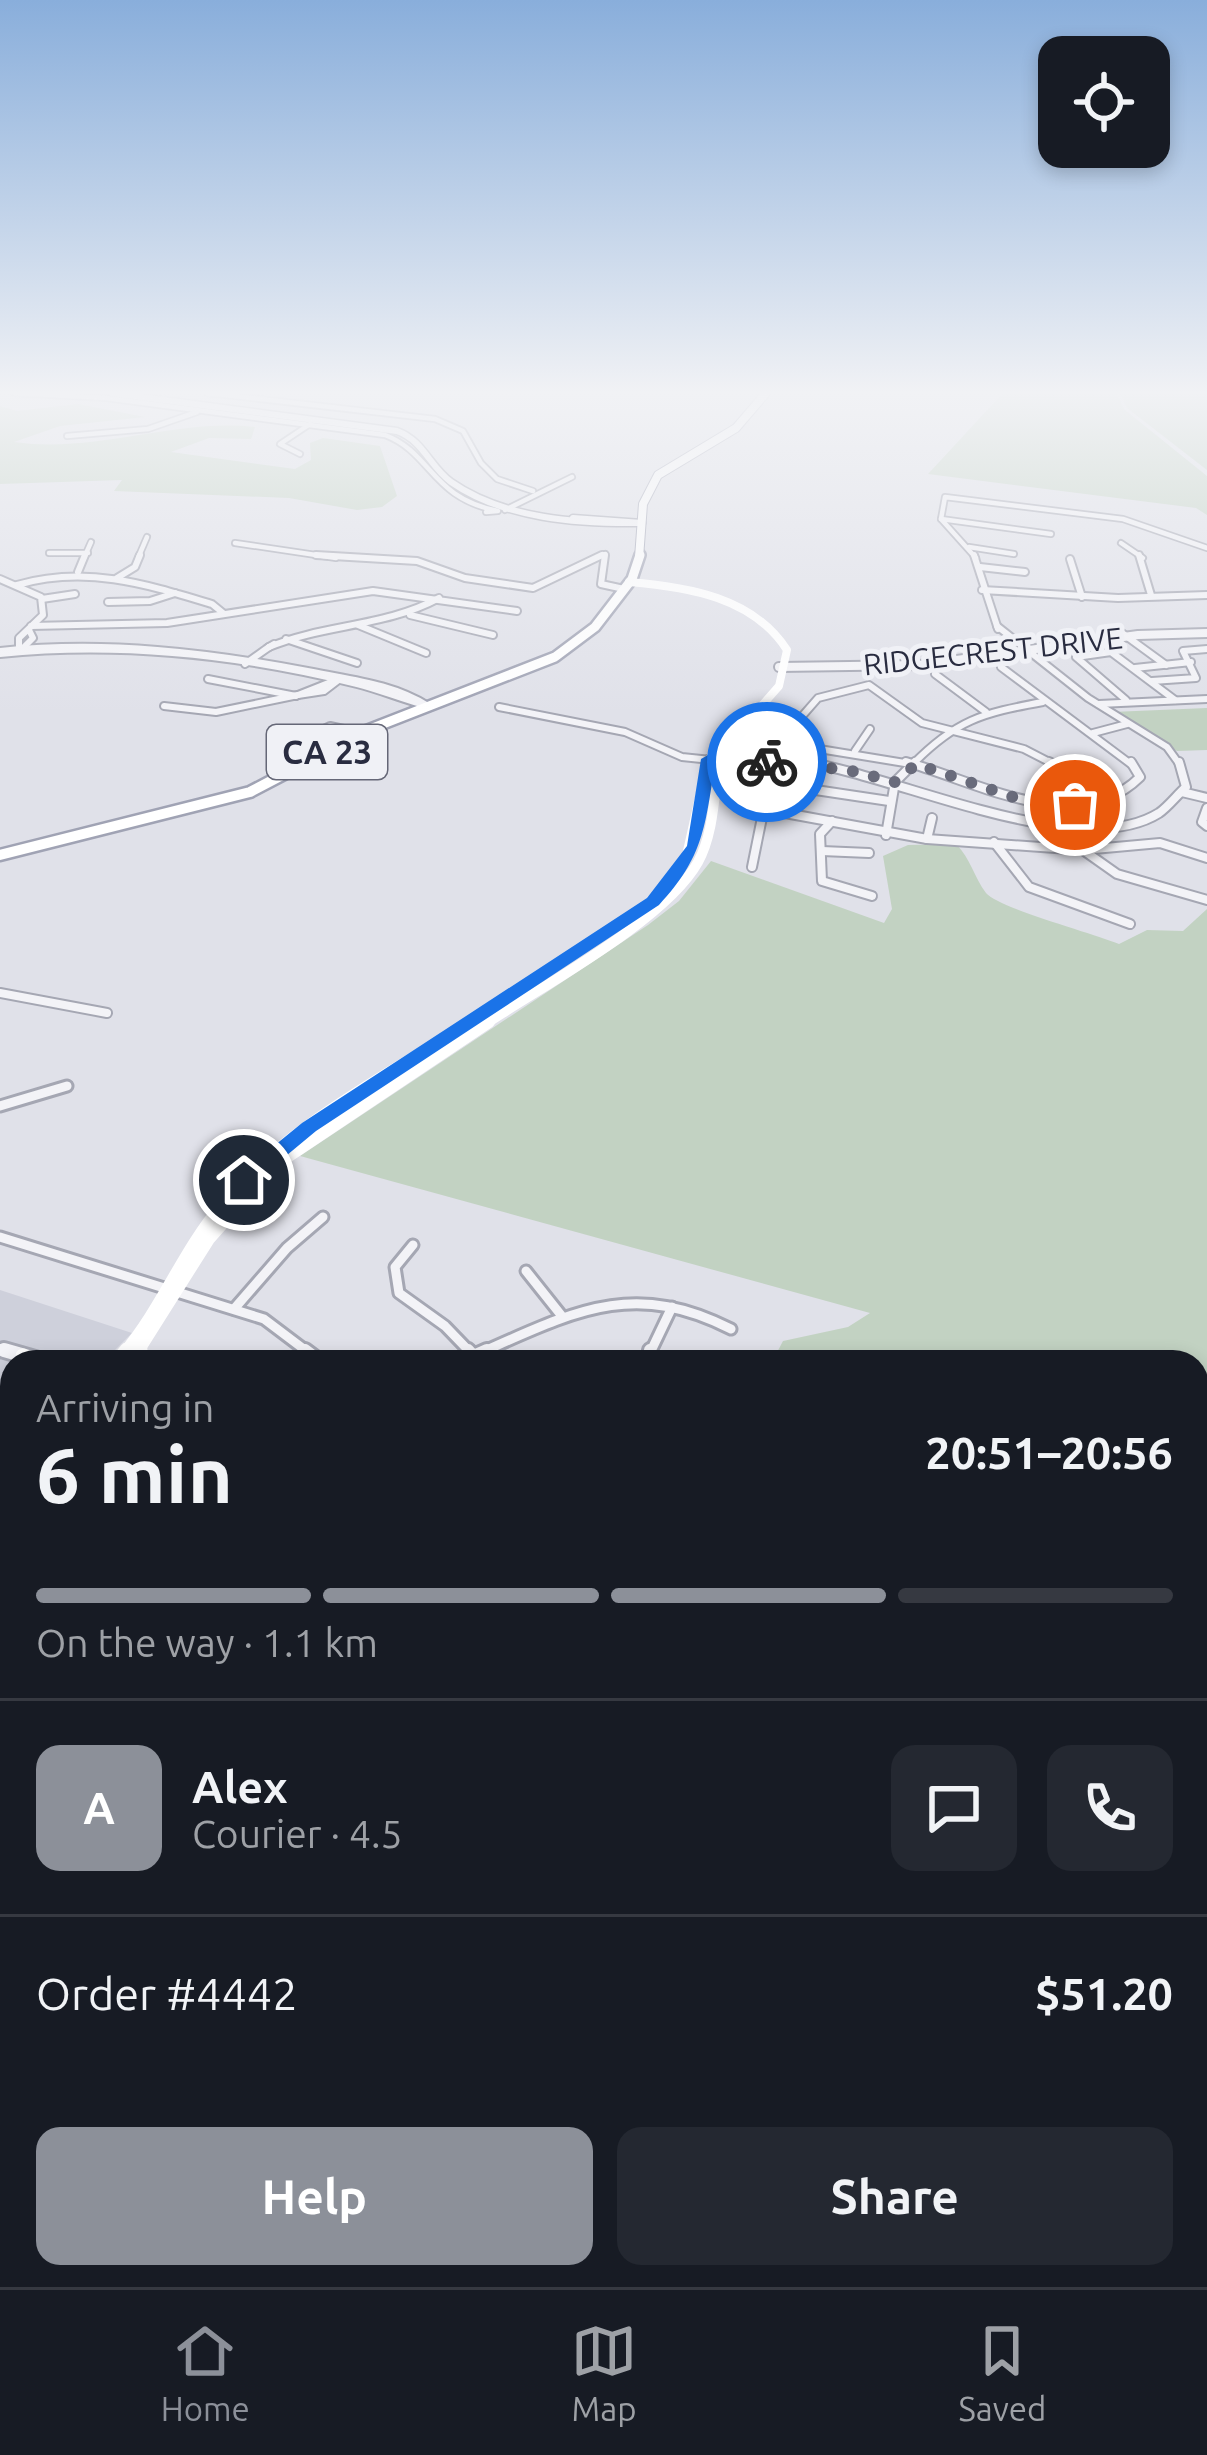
<!DOCTYPE html>
<meta charset="utf-8">
<style>
:root{--surface:#171b24;--page:#242831;--text:#f1f3f6;--muted:#9ea1a6;--line:#363941;--accent:#8c9099}
body{margin:0;font-family:Ubuntu,sans-serif;background:var(--page);color:var(--text);height:100vh;display:flex;flex-direction:column;font-size:45px;white-space:nowrap}
*{box-sizing:border-box;margin:0}
p{font-size:39px;color:var(--muted)}
.icon{flex:none;width:66px;height:66px;fill:none;stroke:currentColor;stroke-width:2;stroke-linecap:round;stroke-linejoin:round}
.map{position:relative;flex:1;overflow:hidden}
.details{position:absolute;left:0px;top:1350px;width:1209px;height:939px;display:flex;flex-direction:column;background:var(--surface);border-radius:36px 36px 0 0;box-shadow:0 6px 18px #0003}
.details>*{flex:none}
.buttons{position:absolute;left:1038px;top:36px;display:grid;gap:24px}
.buttons a{display:grid;place-items:center;width:132px;height:132px;border-radius:24px;background:var(--surface);box-shadow:0 6px 18px #0003;font-size:60px}
.pin{position:absolute;display:grid;place-items:center;width:102px;height:102px;color:#fff;margin:-51px;border:6px solid #fff;border-radius:50%;box-shadow:0 3px 12px #0007}
.courier{position:absolute;display:grid;place-items:center;width:120px;height:120px;margin:-60px;border:9px solid #1a73e8;border-radius:50%;background:#fff;color:#222;box-shadow:0 3px 15px #0007}
.head em{font-style:normal;font-weight:600}
.head div{display:flex;flex-direction:column-reverse}
.head{display:flex;align-items:center;justify-content:space-between;height:204px;padding:0 36px}
h1{font-size:78px;font-weight:600;line-height:90px}
.bar{display:grid;grid-template-columns:repeat(4,1fr);gap:18px 12px;align-content:center;height:144px;padding:0 36px}
.bar i{height:15px;border-radius:9px;background:var(--line)}
.bar .current{background:var(--accent)}
.bar p{grid-column:span 4}
.line{display:flex;align-items:center;gap:30px;padding:0 36px;border-top:3px solid var(--line)}
.line div{flex:1}
.round{display:grid;place-items:center;flex:none;width:126px;height:126px;border-radius:24px;background:var(--page)}
.button{display:flex;gap:24px;margin-top:auto;padding:24px 36px}
.button a{flex:1;height:138px;border-radius:24px;background:var(--accent);color:#fff;font-size:48px;font-weight:600;line-height:138px;text-align:center}
.button a+a{background:var(--page);color:var(--text)}
.menu{display:flex;justify-content:space-around;align-items:center;height:168px;border-top:3px solid var(--line);background:var(--surface);font-size:33px;color:var(--muted)}
.menu a{display:grid;justify-items:center;gap:6px}
.menu .current{color:var(--accent)}
.map>svg:first-child{display:block}
.built{fill:#ced0db}
.green{fill:#c2d2c2}
.lines{fill:none;stroke-linecap:round;stroke-linejoin:round}
.stream{stroke:#9ca6c8;stroke-width:4.5}
.minor-far5-casing{stroke:#a5a7b3;stroke-width:8}
.minor-far4-casing{stroke:#a5a7b3;stroke-width:10}
.minor-far3-casing{stroke:#a5a7b3;stroke-width:12}
.minor-far2-casing{stroke:#a5a7b3;stroke-width:15}
.minor-far1-casing{stroke:#a5a7b3;stroke-width:18}
.minor-casing{stroke:#a5a7b3;stroke-width:21}
.tertiary-far3-casing{stroke:#a5a7b3;stroke-width:9}
.tertiary-far2-casing{stroke:#a5a7b3;stroke-width:12}
.tertiary-far1-casing{stroke:#a5a7b3;stroke-width:16}
.tertiary-casing{stroke:#a5a7b3;stroke-width:20}
.primary-far2-casing{stroke:#a0a3b4;stroke-width:10}
.primary-far1-casing{stroke:#a0a3b4;stroke-width:14}
.primary-casing{stroke:#a0a3b4;stroke-width:15}
.minor-far5{stroke:#f3f3f7;stroke-width:4.5}
.minor-far4{stroke:#f3f3f7;stroke-width:6}
.minor-far3{stroke:#f3f3f7;stroke-width:8}
.minor-far2{stroke:#f3f3f7;stroke-width:9}
.minor-far1{stroke:#f3f3f7;stroke-width:12}
.minor{stroke:#f3f3f7;stroke-width:15}
.tertiary-far3{stroke:#f3f3f7;stroke-width:6}
.tertiary-far2{stroke:#f3f3f7;stroke-width:8}
.tertiary-far1{stroke:#f3f3f7;stroke-width:10}
.tertiary{stroke:#f3f3f7;stroke-width:14}
.secondary-far3{stroke:#fff;stroke-width:8}
.secondary-far2{stroke:#fff;stroke-width:10}
.secondary-far1{stroke:#fff;stroke-width:12}
.secondary{stroke:#fff;stroke-width:15}
.primary-far2{stroke:#fff;stroke-width:8}
.primary-far1{stroke:#fff;stroke-width:9}
.primary{stroke:#fff;stroke-width:10}
.rail-casing{stroke:#7a7d92;stroke-width:9}
.rail{stroke:#f0f1f6;stroke-width:4.5;stroke-dasharray:12;stroke-linecap:butt}
.route{fill:#1a73e8}
.done{stroke:#696b7b;stroke-width:12;stroke-dasharray:0 21.6}
.labels{text-anchor:middle;stroke-width:10;stroke-linejoin:round;paint-order:stroke}
.far-street-label{font-size:30px;fill:#292c40;stroke:#f0f1f6}
.shield{fill:#f0f1f6;stroke:#656777;stroke-width:3}
.shield-label{font-size:33px;font-weight:bold;fill:#292c40}
</style>
<div class="map">
<svg width="1207" height="2287" viewBox="0 0 1207 2287">
<rect width="100%" height="100%" fill="#e0e1e9"/>
<!-- built -->
<path class="built" d="M0,1290L132,1333L103,1362H12V1404L0,1400Z"/>
<!-- green -->
<g class="green">
<path d="M1003,393H1116L1125,410L1207,476V515L1196,508L928,474Z"/>
<path d="M1120,393H1207V470L1127,408Z"/>
<path d="M78,404L145,417L60,426L14,442C96,454 175,418 255,427L251,439L209,438L171,452L295,469L311,460L310,443L323,438L380,446L397,496L382,507L357,510L289,498L114,491L122,480L0,484V406L17,411Z"/>
<path d="M1207,708V750L1177,751L1112,712Z"/>
<path d="M956,844C971,859 974,877 986,893C998,908 1093,933 1119,944L1147,930L1183,931L1207,909V1387H1197V1362H772L783,1341L848,1327L870,1313L300,1156L648,925L679,901L711,861L884,923L892,909L883,856L908,845Z"/>
<path d="M1207,1636V1768L1197,1767V1638Z"/>
</g>
<g class="lines">
<!-- stream -->
<g class="stream">
<path d="M1197,1595H1207"/>
<path d="M131,2287L138,2277"/>
</g>
<!-- minor-far5 casing -->
<g class="minor-far5-casing">
<g id="minor-far5">
<path d="M14,393L106,398L385,435C432,453 431,498 498,511L486,512"/>
<path d="M207,393L435,419L463,431L481,463L497,479L533,491"/>
<path d="M67,436L148,429L197,412"/>
<path d="M300,454L280,444L310,424"/>
<path d="M505,510L572,477"/>
<path d="M941,519L1051,534"/>
<path d="M235,543L336,558"/>
<path d="M1121,543L1143,558"/>
<path d="M969,547L1014,554"/>
<path d="M49,553H88"/>
<path d="M84,558L91,542"/>
<path d="M138,558L147,537"/>
<path d="M596,558L605,554L604,558"/>
<path d="M976,558L941,519L945,497L1123,519L1207,548"/>
</g>
</g>
<!-- minor-far4 casing -->
<g class="minor-far4-casing">
<g id="minor-far4">
<path d="M316,555L417,561L465,578L533,588L602,555"/>
<path d="M605,555L601,584L624,589"/>
<path d="M974,555L998,629"/>
<path d="M1139,555L1151,595"/>
<path d="M1070,559L1082,597"/>
<path d="M980,567L1025,572"/>
<path d="M78,572L85,555"/>
<path d="M117,578L135,567L140,555"/>
<path d="M0,579L41,597L43,615L19,638V652L33,638L29,630"/>
<path d="M17,585C86,565 146,584 212,604L223,613"/>
<path d="M982,590L1118,598L1207,595"/>
<path d="M42,599L75,594"/>
<path d="M108,602L150,601L175,593"/>
<path d="M410,615L493,635"/>
<path d="M358,625L426,653"/>
<path d="M31,626L167,623L373,591L517,611"/>
<path d="M997,626L1088,698L1167,747L1180,765"/>
<path d="M286,639L357,663"/>
<path d="M269,647L245,664L266,649Z"/>
<path d="M269,647L274,644"/>
<path d="M269,647C324,624 385,627 439,598"/>
<path d="M0,651C106,640 209,652 313,672C353,680 393,684 428,706C404,700 381,690 357,684C240,655 120,642 0,654"/>
<path d="M1163,663L1122,633L1166,665"/>
<path d="M1001,667L1132,765"/>
<path d="M1135,668L1191,662"/>
<path d="M935,674L986,712"/>
<path d="M341,678L324,691L298,695Z"/>
<path d="M208,679L296,696"/>
<path d="M1152,681L1196,678L1183,651L1207,649"/>
<path d="M1126,700L1076,657L1111,652L1175,700"/>
<path d="M1099,704L1207,699"/>
<path d="M164,706L216,712L298,695"/>
<path d="M499,707L625,732L682,757L711,760"/>
<path d="M1093,733L1127,724"/>
<path d="M284,748L330,726L362,733"/>
<path d="M855,751L870,729"/>
<path d="M708,759L825,765"/>
<path d="M912,765C956,720 982,713 1043,702"/>
<path d="M917,765L807,747L783,738L818,698L869,685L922,723L1024,749L1055,765"/>
</g>
</g>
<!-- minor-far3 casing -->
<g class="minor-far3-casing">
<g id="minor-far3">
<path d="M803,762C895,774 1078,864 1159,813C1168,807 1177,795 1186,787L1179,762"/>
<path d="M906,762C978,782 1077,839 1140,777L1131,762"/>
<path d="M1049,762L1055,765"/>
<path d="M1182,792L1207,798"/>
<path d="M1207,808L1202,822L1207,826"/>
<path d="M763,809L927,839L1083,850L1160,843L1207,858"/>
<path d="M832,821L820,834L822,881L872,896"/>
<path d="M886,835L895,782L915,762"/>
<path d="M927,839L932,818"/>
<path d="M994,842L1029,887L1130,924"/>
<path d="M1083,850L1117,874L1207,900"/>
<path d="M822,851L869,853"/>
<path d="M752,867L769,783L889,801"/>
<path d="M0,993L107,1013"/>
</g>
</g>
<!-- minor-far2 casing -->
<g class="minor-far2-casing">
<g id="minor-far2">
<path d="M0,1106L67,1086"/>
<path d="M0,1237L264,1319L309,1353"/>
<path d="M413,1245L395,1267L399,1293L445,1326L471,1353"/>
<path d="M526,1271L561,1315"/>
<path d="M234,1309L287,1248L323,1217"/>
<path d="M480,1353C573,1312 633,1279 731,1329"/>
<path d="M650,1353L672,1307"/>
</g>
</g>
<!-- minor-far1 casing -->
<g class="minor-far1-casing">
<g id="minor-far1">
<path d="M305,1350L321,1362"/>
<path d="M468,1350L479,1362"/>
<path d="M460,1362L487,1350"/>
<path d="M649,1362L650,1350"/>
<path d="M3,1765L12,1754"/>
</g>
</g>
<!-- minor casing -->
<g class="minor-casing">
<path id="minor" d="M384,2287L390,2277"/>
</g>
<!-- tertiary-far3 casing -->
<g class="tertiary-far3-casing">
<path id="tertiary-far3" d="M111,393L397,431C424,441 429,466 451,482C504,519 579,524 642,523L573,518"/>
</g>
<!-- tertiary-far2 casing -->
<g class="tertiary-far2-casing">
<path id="tertiary-far2" d="M779,667L920,665L1138,635L1207,633"/>
</g>
<!-- tertiary-far1 casing -->
<g class="tertiary-far1-casing">
<path id="tertiary-far1" d="M0,1349L14,1353"/>
</g>
<!-- tertiary casing -->
<g class="tertiary-casing">
<g id="tertiary">
<path d="M4,1350L46,1362"/>
<path d="M1197,1394H1207"/>
</g>
</g>
<!-- primary-far2 casing -->
<g class="primary-far2-casing">
<path id="primary-far2" d="M639,558L643,504L658,475L736,428L766,393"/>
</g>
<!-- primary-far1 casing -->
<g class="primary-far1-casing">
<path id="primary-far1" d="M301,765L365,731L555,657L595,627L632,579L640,555"/>
</g>
<!-- primary casing -->
<g class="primary-casing">
<path id="primary" d="M0,855L250,792L307,762"/>
</g>
<!-- minor-far5 -->
<use href="#minor-far5" class="minor-far5"/>
<!-- minor-far4 -->
<use href="#minor-far4" class="minor-far4"/>
<!-- minor-far3 -->
<use href="#minor-far3" class="minor-far3"/>
<!-- minor-far2 -->
<use href="#minor-far2" class="minor-far2"/>
<!-- minor-far1 -->
<use href="#minor-far1" class="minor-far1"/>
<!-- minor -->
<use href="#minor" class="minor"/>
<!-- tertiary-far3 -->
<use href="#tertiary-far3" class="tertiary-far3"/>
<!-- tertiary-far2 -->
<use href="#tertiary-far2" class="tertiary-far2"/>
<!-- tertiary-far1 -->
<use href="#tertiary-far1" class="tertiary-far1"/>
<!-- tertiary -->
<use href="#tertiary" class="tertiary"/>
<!-- secondary-far3 -->
<g class="secondary-far3">
<path d="M629,582C688,587 753,597 787,650L779,686L720,753L718,765"/>
<path d="M707,765L715,746"/>
</g>
<!-- secondary-far2 -->
<g class="secondary-far2">
<path d="M654,900L686,860L708,762"/>
<path d="M484,1025C542,986 666,920 698,862C714,833 714,794 719,762"/>
</g>
<!-- secondary-far1 -->
<g class="secondary-far1">
<path d="M124,1353C162,1308 183,1251 221,1206C284,1130 374,1083 457,1031"/>
<path d="M137,1353L209,1239L274,1166L489,1022"/>
</g>
<!-- secondary -->
<g class="secondary">
<path d="M23,1356L32,1362"/>
<path d="M117,1362L127,1350"/>
<path d="M130,1362L140,1350"/>
<path d="M0,1489L12,1475"/>
<path d="M0,1510L12,1497"/>
</g>
<!-- primary-far2 -->
<use href="#primary-far2" class="primary-far2"/>
<!-- primary-far1 -->
<use href="#primary-far1" class="primary-far1"/>
<!-- primary -->
<use href="#primary" class="primary"/>
<!-- rail casing -->
<g class="rail-casing">
<g id="rail">
<path d="M0,1410L12,1415"/>
<path d="M1197,1785L1207,1786"/>
</g>
</g>
<!-- rail -->
<use href="#rail" class="rail"/>
</g>
<!-- sky -->
<linearGradient id="sky" x2="0" y2="1"><stop stop-color="#89aedb"/><stop offset="0.55" stop-color="#f1f2f5"/><stop offset="1" stop-color="#f1f2f5" stop-opacity="0"/></linearGradient>
<rect width="1207" height="714" fill="url(#sky)"/>
<!-- route -->
<path class="route" d="M708,755L774,762L715,764C705,826 704,857 659,905L316,1131L251,1185H237V1176L302,1123L647,898L687,846L701,759Z"/>
<g class="lines">
<!-- done -->
<path class="done" d="M767,762L848,770L895,782L916,764L1016,798L1075,805"/>
</g>
<g class="labels">
<!-- far-street labels -->
<g class="far-street-label">
<text transform="translate(993 652) rotate(-6)" y="10">RIDGECREST DRIVE</text>
</g>
<!-- shield labels -->
<rect class="shield" x="267" y="725" width="120" height="54" rx="9"/>
<g class="shield-label">
<text x="327" y="764">CA 23</text>
</g>
</g>
</svg>
<div class="buttons">
<a><svg class="icon" aria-label="locate" viewBox="0 0 24 24"><circle cx="12" cy="12" r="6"/><path d="M12 2v4M12 18v4M2 12h4M18 12h4"/></svg></a>
</div>
<div class="pin" style="left:1075px;top:805px;background:#ea580c"><svg class="icon" aria-label="bag" viewBox="0 0 24 24"><path d="M5 8h14l-1 12H6zM9 8a3 3 0 0 1 6 0"/></svg></div>
<div class="pin" style="left:244px;top:1180px;background:#1f2937"><svg class="icon" aria-label="home" viewBox="0 0 24 24"><path d="M3 11l9-7 9 7M6 9v11h12V9"/></svg></div>
<div class="courier" style="left:767px;top:762px"><svg class="icon" aria-label="bike" viewBox="0 0 24 24"><circle cx="6" cy="16" r="4"/><circle cx="18" cy="16" r="4"/><path d="M6 16l4-8h5l3 8M10 8l3 8H6M13 5h3"/></svg></div>
<section class="details">
<div class="head"><div><h1>6 min</h1><p>Arriving in</p></div><em>20:51–20:56</em></div>
<div class="bar"><i class="current"></i><i class="current"></i><i class="current"></i><i></i><p>On the way · 1.1 km</p></div>
<div class="line" style="height:216px"><b class="round" style="background:var(--accent);color:#fff">A</b><div><b>Alex</b><p>Courier · 4.5</p></div><a class="round"><svg class="icon" aria-label="chat" viewBox="0 0 24 24"><path d="M4 5h16v11H9l-5 4z"/></svg></a><a class="round"><svg class="icon" aria-label="phone" viewBox="0 0 24 24"><path d="M5 4h4l2 5-3 2q2 4 5 5l2-3 5 2v4C11 20 4 13 5 4z"/></svg></a></div>
<div class="line" style="height:156px"><div>Order #4442</div><b>$51.20</b></div>
<div class="button"><a>Help</a><a>Share</a></div>
</section>
</div>
<nav class="menu">
<a class="current"><svg class="icon" aria-label="home" viewBox="0 0 24 24"><path d="M3 11l9-7 9 7M6 9v11h12V9"/></svg>Home</a>
<a><svg class="icon" aria-label="map" viewBox="0 0 24 24"><path d="M3 6l6-2 6 2 6-2v14l-6 2-6-2-6 2zM9 4v14M15 6v14"/></svg>Map</a>
<a><svg class="icon" aria-label="saved" viewBox="0 0 24 24"><path d="M7 4h10v16l-5-4-5 4z"/></svg>Saved</a>
</nav>
